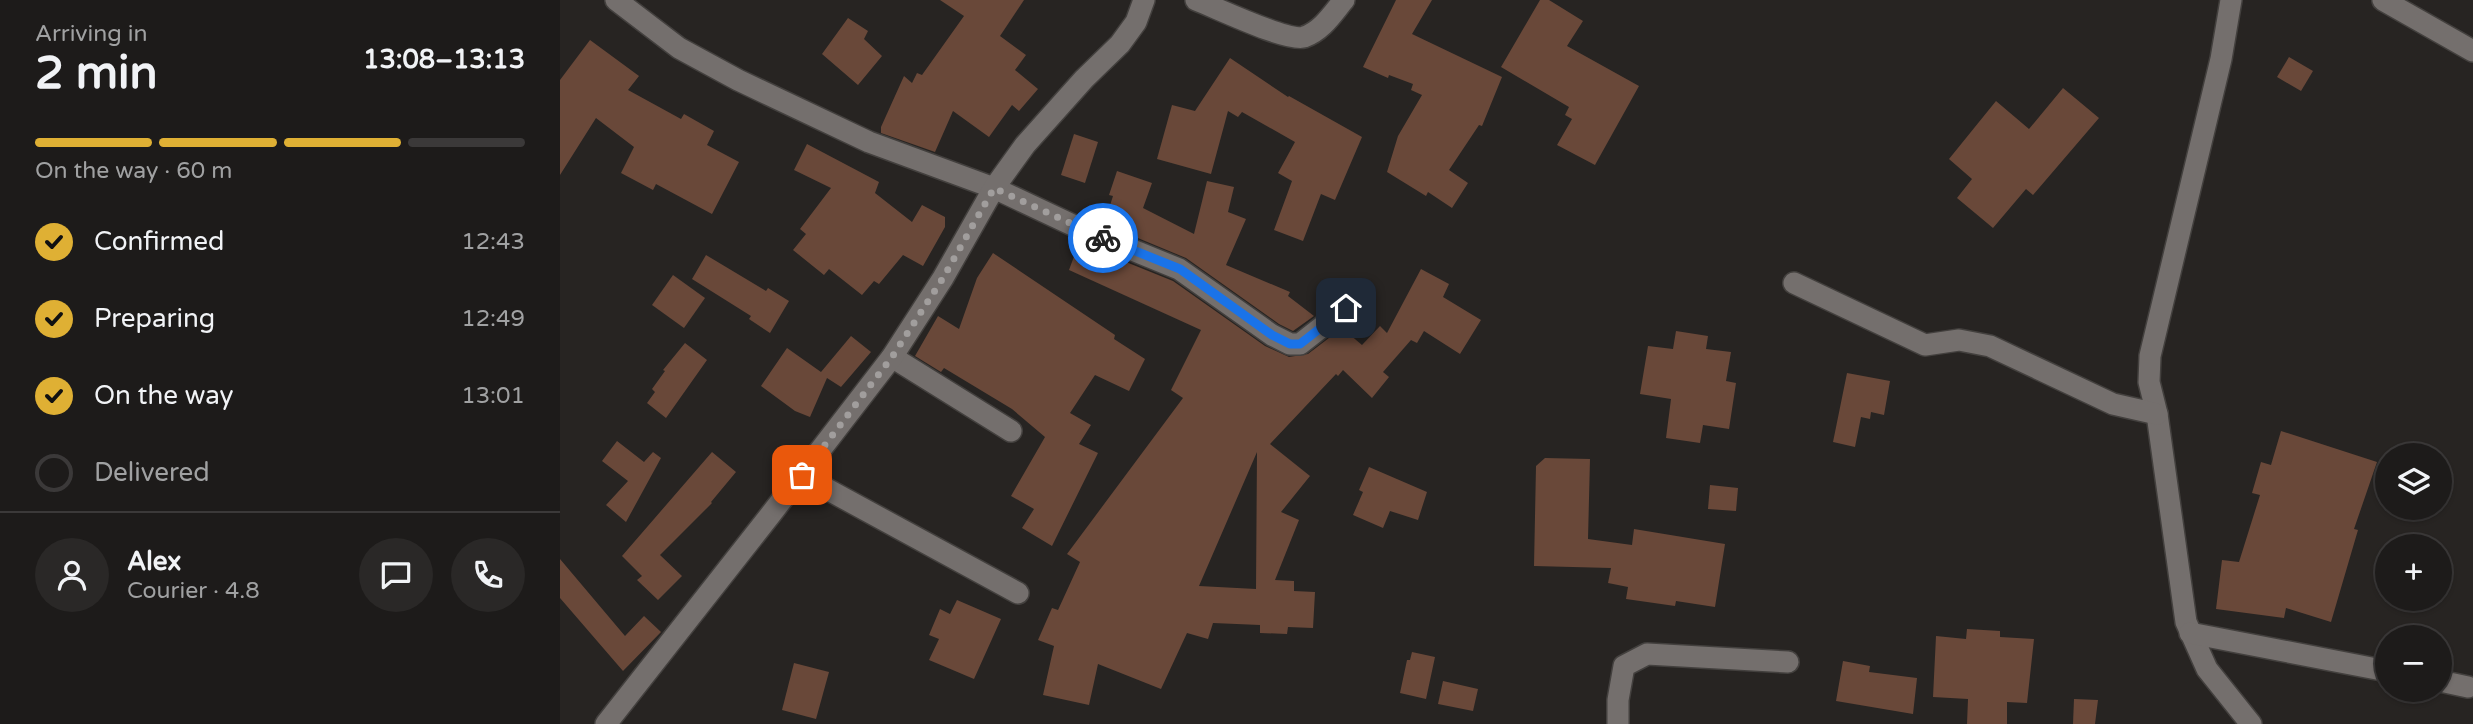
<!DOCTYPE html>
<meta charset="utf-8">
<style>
:root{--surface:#1d1b1a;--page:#2a2827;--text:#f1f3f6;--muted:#a0a1a2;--line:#3b3939;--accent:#dfb034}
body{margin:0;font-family:"Varela Round",sans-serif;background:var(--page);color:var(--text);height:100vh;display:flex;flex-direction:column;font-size:26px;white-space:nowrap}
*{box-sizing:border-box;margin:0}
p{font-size:23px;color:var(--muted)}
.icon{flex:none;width:38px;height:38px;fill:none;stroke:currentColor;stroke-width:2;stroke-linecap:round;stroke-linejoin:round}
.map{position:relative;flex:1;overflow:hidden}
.sheet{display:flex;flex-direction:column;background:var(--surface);width:560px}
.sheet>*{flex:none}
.controls{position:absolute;left:1815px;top:443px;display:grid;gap:14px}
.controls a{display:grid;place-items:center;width:77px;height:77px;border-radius:50%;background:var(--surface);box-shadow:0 2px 5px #0004,0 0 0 2px var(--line);font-size:35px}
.pin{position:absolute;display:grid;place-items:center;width:60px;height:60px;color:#fff;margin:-30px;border-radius:14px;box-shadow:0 4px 10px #0006}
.courier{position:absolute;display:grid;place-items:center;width:70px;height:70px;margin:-35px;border:5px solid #1a73e8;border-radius:50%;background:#fff;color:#222;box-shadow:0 2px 9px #0007}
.headline em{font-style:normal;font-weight:800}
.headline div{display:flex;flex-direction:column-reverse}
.headline{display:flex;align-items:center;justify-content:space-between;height:119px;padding:0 35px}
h1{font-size:46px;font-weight:800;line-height:52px}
.bar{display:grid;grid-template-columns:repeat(4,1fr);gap:10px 7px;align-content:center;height:84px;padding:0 35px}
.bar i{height:9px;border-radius:5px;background:var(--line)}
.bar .on{background:var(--accent)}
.bar p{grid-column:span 4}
.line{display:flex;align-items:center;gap:18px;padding:0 35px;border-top:2px solid var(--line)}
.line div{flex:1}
.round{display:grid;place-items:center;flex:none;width:74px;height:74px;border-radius:37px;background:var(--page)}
ol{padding:0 35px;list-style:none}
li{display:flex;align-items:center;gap:21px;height:77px}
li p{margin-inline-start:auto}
li .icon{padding:7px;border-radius:50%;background:var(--accent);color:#111;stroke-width:4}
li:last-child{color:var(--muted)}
li i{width:38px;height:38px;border:4px solid var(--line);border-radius:50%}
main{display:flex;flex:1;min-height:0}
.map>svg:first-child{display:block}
.building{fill:#694839;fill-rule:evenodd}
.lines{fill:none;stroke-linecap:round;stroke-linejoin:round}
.street-casing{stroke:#43403e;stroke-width:24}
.street{stroke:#746f6d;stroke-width:21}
.done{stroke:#a19e9d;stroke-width:7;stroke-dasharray:0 12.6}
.route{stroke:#1a73e8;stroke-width:9}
</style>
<main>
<section class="sheet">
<div class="headline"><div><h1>2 min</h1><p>Arriving in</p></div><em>13:08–13:13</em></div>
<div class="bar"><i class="on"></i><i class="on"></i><i class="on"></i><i></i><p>On the way · 60 m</p></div>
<ol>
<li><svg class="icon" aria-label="check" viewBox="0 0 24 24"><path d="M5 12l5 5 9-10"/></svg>Confirmed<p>12:43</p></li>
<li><svg class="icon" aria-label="check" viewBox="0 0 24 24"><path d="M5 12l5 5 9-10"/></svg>Preparing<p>12:49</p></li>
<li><svg class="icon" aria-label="check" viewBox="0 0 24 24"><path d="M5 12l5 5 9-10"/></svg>On the way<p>13:01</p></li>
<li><i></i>Delivered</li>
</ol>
<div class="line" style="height:126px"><a class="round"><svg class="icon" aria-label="person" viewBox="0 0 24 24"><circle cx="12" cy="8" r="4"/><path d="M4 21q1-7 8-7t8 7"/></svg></a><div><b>Alex</b><p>Courier · 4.8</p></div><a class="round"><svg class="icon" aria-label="chat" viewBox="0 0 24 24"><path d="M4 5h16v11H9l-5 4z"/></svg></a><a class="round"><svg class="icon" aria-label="phone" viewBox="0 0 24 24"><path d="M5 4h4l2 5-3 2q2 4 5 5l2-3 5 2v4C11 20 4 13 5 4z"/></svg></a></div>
</section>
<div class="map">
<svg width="1913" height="724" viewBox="0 0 1913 724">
<rect width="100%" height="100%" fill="#272422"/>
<!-- building -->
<g class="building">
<path d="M380,0H464L440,36L466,55L455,70L478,89L459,111L452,105L429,137L393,111L375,152L321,133V127L344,76L352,83L357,73L362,75L404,16Z"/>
<path d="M836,0H872L852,34L942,77L922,126L919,125L889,170L908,183L892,208L868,192L866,196L827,172L838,136L862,95L851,90L853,84L829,75L828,78L803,67Z"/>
<path d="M980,0H989L1023,21L1007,46L1079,86L1035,165L997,145L1012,119L1005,115L1009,107L941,67Z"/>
<path d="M288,18L308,31L304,39L322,56L298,85L262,54Z"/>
<path d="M30,40L79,76L68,90L121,119L124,114L154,131L147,145L179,162L152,214L96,184L93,190L61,173L74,147L36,118L0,175V80Z"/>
<path d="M1729,57L1753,71L1741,91L1717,77Z"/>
<path d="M670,58L728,97L729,96L802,137L775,200L761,194L743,241L714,230L732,181L718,173L735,142L682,112L678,117L668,111L651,174L597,159L612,105L635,111Z"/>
<path d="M1503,88L1539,118L1473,195L1466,189L1433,228L1397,198L1412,179L1389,159L1436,101L1469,129Z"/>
<path d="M514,134L538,142L525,183L501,175Z"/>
<path d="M247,144L319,182L315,193L352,222L362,205L385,217V227L363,266L343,255L319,284L314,281L302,295L269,269L264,275L233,250L246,234L240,229L271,188L234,170Z"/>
<path d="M557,171L592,183L583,208L634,234L647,181L674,187L668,212L686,219L666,265L730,292L728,296L754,316L733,331L719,324L626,258L544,224L553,196L549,195Z"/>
<path d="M519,243L613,281L705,346L729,357L748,354L782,328L802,345L820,326L827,333L861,269L889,284L883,297L921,320L900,354L864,331L857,343L851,340L823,372L829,377L812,398L783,370L778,376L776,374L710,444L750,476L721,512L739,520L715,580L734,581V591L755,592L753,628L728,627L727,634L700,633V625L653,623L648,639L627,633L601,689L538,664L529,705L483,695L494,646L478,640L492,608L498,610L520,562L507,554L623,398L611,390L641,330L509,270ZM697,452L696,589L639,586Z"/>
<path d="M433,253L555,335L554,339L585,359L569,391L535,375L510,413L531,425L519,444L538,453L492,546L462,528L474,509L451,496L485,437L452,409L384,368L381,372L355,356L378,316L399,329L417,278Z"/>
<path d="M146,255L206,291L208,288L229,301L210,333L189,319L191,316L132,279Z"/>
<path d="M113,275L145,298L124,328L92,305Z"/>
<path d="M1116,331L1148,336L1146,349L1171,352L1166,381L1176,383L1169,429L1143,425L1140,443L1106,438L1111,399L1080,394L1088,346L1113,349Z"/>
<path d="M291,336L311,352L281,387L267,378L250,417L235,411L201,386L227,348L261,372Z"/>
<path d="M125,343L147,360L106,418L87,403L95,392L92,389L105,371L103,370Z"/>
<path d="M1287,373L1330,381L1324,415L1311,412L1310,419L1301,417L1295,447L1273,442Z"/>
<path d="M1721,431L1817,462L1794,529L1798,530L1771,622L1726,608L1724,618L1656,609L1662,560L1679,562L1700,495L1692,493L1701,462L1711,465Z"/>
<path d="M57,441L84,462L93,452L101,458L66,522L46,505L68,481L42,461Z"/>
<path d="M152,452L176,472L151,502L152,503L100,555L122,576L98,600L77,580L82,576L62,556Z"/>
<path d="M985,458L1030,459L1028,539L1072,545L1074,529L1165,544L1155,607L1116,601L1115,606L1066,599L1068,587L1048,583L1051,568L974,566L976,466Z"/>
<path d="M809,467L867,492L858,520L830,511L823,528L793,515L803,492L799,490Z"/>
<path d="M1150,485L1178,488L1176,511L1148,509Z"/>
<path d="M0,559L65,636L84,616L101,632L63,671L0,598Z"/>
<path d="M397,600L441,619L414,679L369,660L379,639L369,635L380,609L390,614Z"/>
<path d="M1407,629L1440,631V637L1474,639L1467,703L1447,702V724H1407L1408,699L1373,697L1376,636L1406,639Z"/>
<path d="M852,652L875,657L866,699L840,693L847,660H850Z"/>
<path d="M1283,661L1310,666L1309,672L1357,678L1353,714L1276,701Z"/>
<path d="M234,663L269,672L256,719L222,710Z"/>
<path d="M883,681L918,689L913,711L878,704Z"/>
<path d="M1514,699L1538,700L1535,724H1513Z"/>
</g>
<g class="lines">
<!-- street casing -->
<g class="street-casing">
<g id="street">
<path d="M56,0L119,48L178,80L309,142L434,188L521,229L619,269L712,335L730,344H740L786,308"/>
<path d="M636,0C657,8 727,42 744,37C762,31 773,13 784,0"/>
<path d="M1671,0L1661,59L1590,356L1589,382L1597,414L1626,622L1647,669L1691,724"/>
<path d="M1823,0L1913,51"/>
<path d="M1234,283L1365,345L1399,340L1430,346L1553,404L1597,414"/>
<path d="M332,357L451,431"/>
<path d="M241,475L458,593"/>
<path d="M1630,633L1827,671"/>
<path d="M1880,681L1908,687"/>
<path d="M46,724L211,514L332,357L383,278L434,188L465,145L524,79L560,44L576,22L584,0"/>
<path d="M1058,724V700L1064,666L1087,654L1228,662"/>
</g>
</g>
<!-- street -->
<use href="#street" class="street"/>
</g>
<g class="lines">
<!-- done -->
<path class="done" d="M242,475L332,357L383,278L434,188L543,238"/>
<!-- route -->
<path class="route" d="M543,238L620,269L712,335L730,344H740L786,308"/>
</g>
</svg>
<div class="controls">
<a><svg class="icon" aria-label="layers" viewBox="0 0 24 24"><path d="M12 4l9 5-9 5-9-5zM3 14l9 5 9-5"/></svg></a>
<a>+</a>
<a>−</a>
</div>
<div class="pin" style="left:242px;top:475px;background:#ea580c"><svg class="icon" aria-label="bag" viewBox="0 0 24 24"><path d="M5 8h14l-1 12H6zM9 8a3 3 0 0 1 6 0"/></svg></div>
<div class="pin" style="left:786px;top:308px;background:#1f2937"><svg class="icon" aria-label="home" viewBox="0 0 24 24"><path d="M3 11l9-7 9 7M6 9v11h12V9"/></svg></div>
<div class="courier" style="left:543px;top:238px"><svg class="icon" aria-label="bike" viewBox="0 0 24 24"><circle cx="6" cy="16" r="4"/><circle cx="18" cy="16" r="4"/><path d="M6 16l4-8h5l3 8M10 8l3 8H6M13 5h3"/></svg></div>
</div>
</main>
